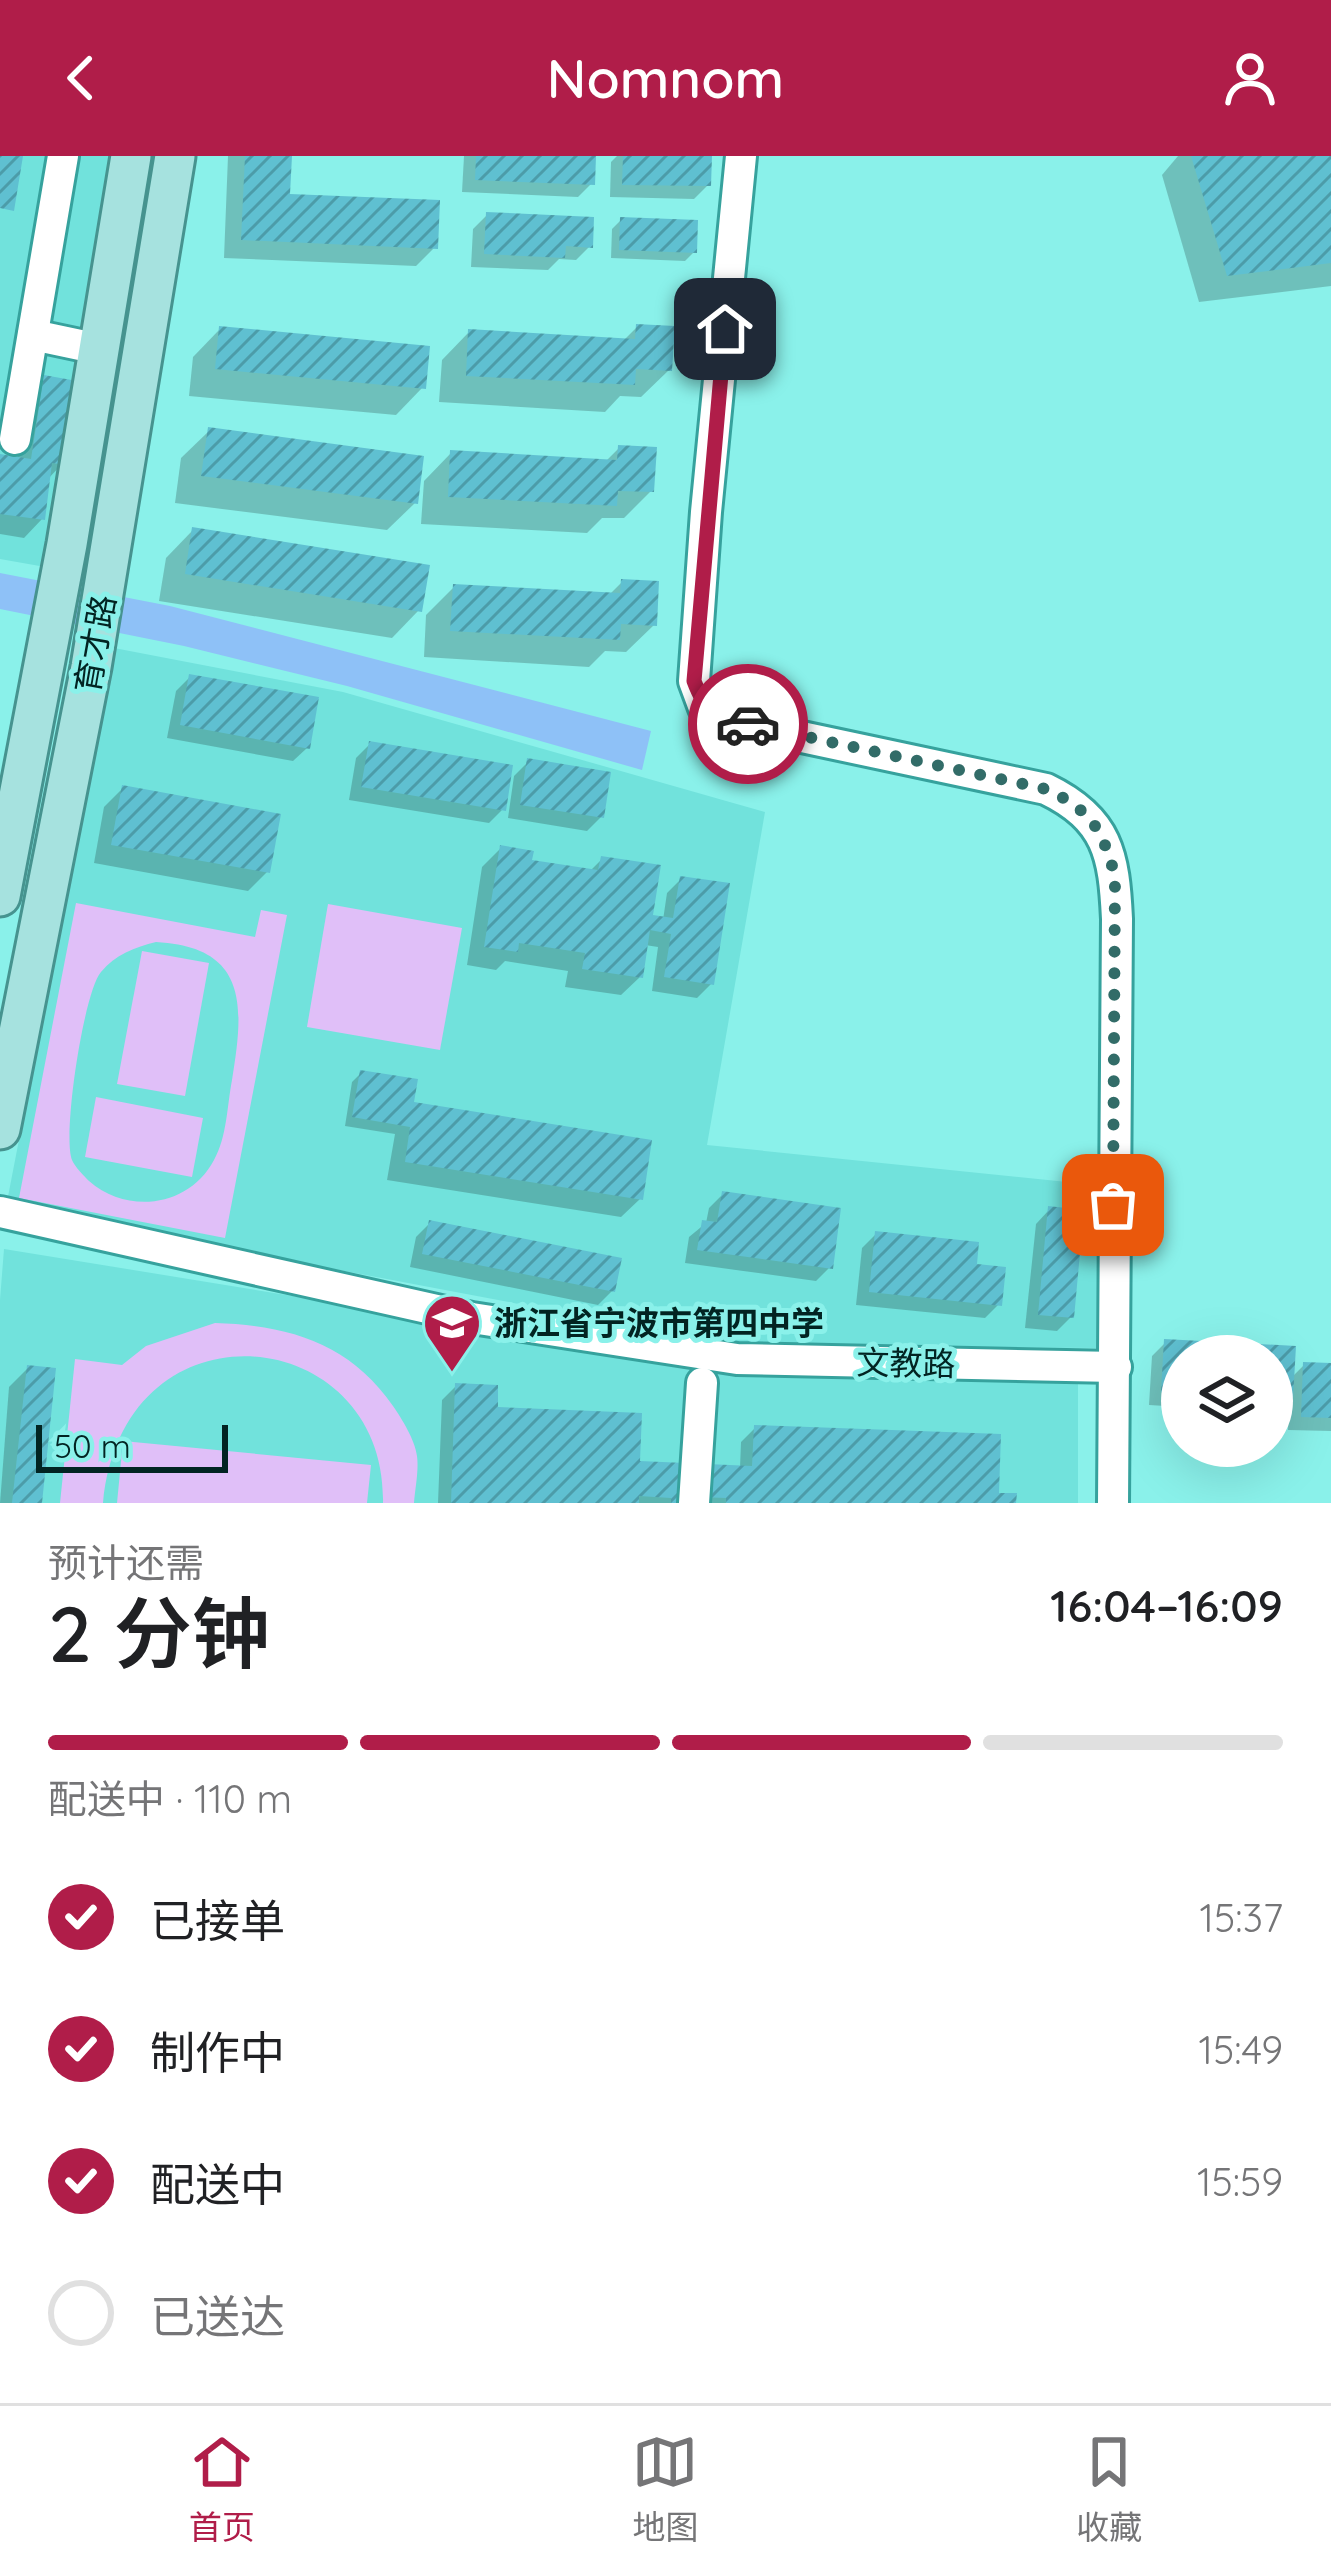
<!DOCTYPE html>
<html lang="zh">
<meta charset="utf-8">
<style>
:root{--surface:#fff;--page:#f2f2f2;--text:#202124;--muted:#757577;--line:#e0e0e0;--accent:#b01d49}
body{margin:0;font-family:Quicksand,"Noto Sans SC",sans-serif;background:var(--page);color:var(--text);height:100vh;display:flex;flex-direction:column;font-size:45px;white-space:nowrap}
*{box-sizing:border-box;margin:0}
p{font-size:39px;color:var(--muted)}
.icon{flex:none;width:66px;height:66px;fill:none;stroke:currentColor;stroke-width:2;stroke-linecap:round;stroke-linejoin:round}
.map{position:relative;height:1347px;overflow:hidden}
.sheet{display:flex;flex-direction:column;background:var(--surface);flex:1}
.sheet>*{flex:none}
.tools{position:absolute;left:1161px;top:1179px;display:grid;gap:24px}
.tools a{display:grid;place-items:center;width:132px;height:132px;border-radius:50%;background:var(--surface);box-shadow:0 12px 48px #0002;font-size:60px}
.scale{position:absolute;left:36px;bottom:30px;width:192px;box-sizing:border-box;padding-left:12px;border:6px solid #022422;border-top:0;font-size:33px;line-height:42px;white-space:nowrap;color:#022422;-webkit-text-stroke:9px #8af1ea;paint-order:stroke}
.pin{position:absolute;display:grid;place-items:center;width:102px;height:102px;color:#fff;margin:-51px;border-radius:24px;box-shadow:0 6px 18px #0006}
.courier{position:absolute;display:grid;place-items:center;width:120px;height:120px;margin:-60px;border:9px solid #b01d49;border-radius:50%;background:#fff;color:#222;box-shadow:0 3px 15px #0007}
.head em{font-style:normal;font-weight:600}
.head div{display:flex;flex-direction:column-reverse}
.head{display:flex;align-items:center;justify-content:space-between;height:204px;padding:0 48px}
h1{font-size:78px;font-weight:600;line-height:90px}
.bar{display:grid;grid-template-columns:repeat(4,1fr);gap:18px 12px;align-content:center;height:144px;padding:0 48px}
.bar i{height:15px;border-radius:9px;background:var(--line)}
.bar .active{background:var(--accent)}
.bar p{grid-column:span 4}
ol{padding:0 48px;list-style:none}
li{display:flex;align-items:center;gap:36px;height:132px}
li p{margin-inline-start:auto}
li .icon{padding:12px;border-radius:50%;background:var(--accent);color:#fff;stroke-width:4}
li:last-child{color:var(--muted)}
li i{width:66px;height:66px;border:6px solid var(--line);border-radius:50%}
header{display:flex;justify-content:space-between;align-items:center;height:156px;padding:0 48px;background:var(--accent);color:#fff;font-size:54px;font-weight:600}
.menu{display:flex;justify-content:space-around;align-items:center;height:168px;border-top:3px solid var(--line);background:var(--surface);font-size:33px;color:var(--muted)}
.menu a{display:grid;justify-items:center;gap:6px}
.menu .active{color:var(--accent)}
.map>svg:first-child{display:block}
.built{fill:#71e2dc}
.pitch{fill:#e0bff8;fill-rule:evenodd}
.water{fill:#8ec1f7}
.shadow{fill:#0003}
.building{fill:url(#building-hatch)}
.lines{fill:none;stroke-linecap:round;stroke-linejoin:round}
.minor-casing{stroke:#36a29d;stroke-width:36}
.major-casing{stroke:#46938f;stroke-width:45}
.minor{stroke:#fff;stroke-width:30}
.major{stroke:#a6e2df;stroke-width:39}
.done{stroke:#326c68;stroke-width:12;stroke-dasharray:0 21.6}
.route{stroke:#b01d49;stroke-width:15}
.labels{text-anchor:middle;stroke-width:10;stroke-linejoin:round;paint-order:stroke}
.street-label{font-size:33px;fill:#022422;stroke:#8af1ea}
.poi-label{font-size:33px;font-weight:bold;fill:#022422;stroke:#8af1ea;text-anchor:start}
</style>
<header><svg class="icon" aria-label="back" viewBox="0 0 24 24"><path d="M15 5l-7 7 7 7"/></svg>Nomnom<svg class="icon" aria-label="person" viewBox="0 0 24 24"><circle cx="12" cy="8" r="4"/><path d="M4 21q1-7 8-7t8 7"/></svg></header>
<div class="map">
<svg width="1331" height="1347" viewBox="0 0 1331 1347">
<defs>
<pattern id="building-hatch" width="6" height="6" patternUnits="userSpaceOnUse" patternTransform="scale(3)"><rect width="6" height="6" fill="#5fc0d1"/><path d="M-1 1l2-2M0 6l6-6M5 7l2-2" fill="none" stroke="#4c9ca9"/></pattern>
</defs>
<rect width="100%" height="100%" fill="#8af1ea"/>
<!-- built -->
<g class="built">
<path d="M0,0H118L51,412L0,403Z"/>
<path d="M114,492L343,536L765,656L707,989L1096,1029L1102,1192L741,1190L6,1051Z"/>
<path d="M4,1093L730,1211L1078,1226V1347H0V1144Z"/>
</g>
<!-- pitch -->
<g class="pitch">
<path d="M76,747L255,781L261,754L287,759L225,1082L19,1042ZM156,786C249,791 244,851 232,924C227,950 227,981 214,1004C189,1051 128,1059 89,1025C84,1020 75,1011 72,1004C62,979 84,835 101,816C115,799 135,791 156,786Z"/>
<path d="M328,748L462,772L440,894L307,871Z"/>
<path d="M142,795L209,807L185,940L117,928Z"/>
<path d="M96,941L203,962L192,1021L85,1001Z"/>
<path d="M215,1167C288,1169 350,1187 393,1250C402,1263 415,1284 417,1300C419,1314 415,1333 414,1347H383C387,1166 123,1137 103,1347H60L75,1203L122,1209L146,1190Z"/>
<path d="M123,1285L371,1309L367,1347H117Z"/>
</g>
<!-- water -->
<path class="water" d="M0,417L170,450L651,575L642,614L347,530L184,490L0,453Z"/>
<!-- shadow -->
<g class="shadow">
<path d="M228,0H289L287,41L435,91L416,110L224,102Z"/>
<path d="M464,0H593L592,27L578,41L462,36Z"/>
<path d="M617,0H709L708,29L694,43L610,41L611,6Z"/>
<path d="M1178,0H1331V130L1199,146L1162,19Z"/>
<path d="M487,59L590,90L576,104L559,103L548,114L471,111L473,73Z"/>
<path d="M621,64L694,96L685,105L611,102L612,73Z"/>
<path d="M637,171L669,214L641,241L620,240L605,256L439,246L442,204L469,176L623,185Z"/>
<path d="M220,173L423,231L396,259L189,240L193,201Z"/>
<path d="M45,223L63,307L47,324L42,363L24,382L0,378V301L17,304L26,241Z"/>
<path d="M209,275L415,347L387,374L175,347L181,302Z"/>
<path d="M619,292L651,335L624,362H602L587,377L421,368L424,325L451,297L605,306Z"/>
<path d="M193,374L419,454L392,482L159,445L166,402Z"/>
<path d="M622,426L654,469L626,496L605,495L589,511L424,501L426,459L454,431L608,440Z"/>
<path d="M190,521L307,592L293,605L167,582L176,535Z"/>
<path d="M370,588L503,653L489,667L349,644L356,602Z"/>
<path d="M528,606L601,661L587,675L508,662L514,620Z"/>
<path d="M123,632L267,716L248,735L94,707L104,651Z"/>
<path d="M501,692L529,706L589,716L602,703L649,762L663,764L667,737L681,723L711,828L697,842L652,835L658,791L645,789L640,821L621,839L565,831L568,815L505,805L496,814L467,809L482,711Z"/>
<path d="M361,917L409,956L640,1043L621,1061L387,1024L395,978L345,970L352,926Z"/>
<path d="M723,1038L830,1111L816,1125L685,1107L689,1081L706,1067L709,1052Z"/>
<path d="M1049,1054L1071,1161L1057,1175L1025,1172L1036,1068Z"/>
<path d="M430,1067L612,1135L598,1149L410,1111L416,1081Z"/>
<path d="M876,1078L974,1110L999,1148L985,1162L856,1149L862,1092Z"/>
<path d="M1166,1186L1293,1193L1292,1221L1304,1209L1331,1210V1275L1288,1274L1289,1243L1272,1256V1200H1182V1251L1149,1249L1152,1200Z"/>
<path d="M28,1212L39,1347H0L9,1231Z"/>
<path d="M456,1230L494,1254L637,1308L740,1312L741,1286L755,1272L1013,1347H438L442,1244Z"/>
</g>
<!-- building -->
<g class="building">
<path d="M0,0H23L14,55L0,52Z"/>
<path d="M245,0H292L290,38L440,44L438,93L241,84Z"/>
<path d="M476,0H596L595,29L475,24Z"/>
<path d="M623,0H712L711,30L622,29Z"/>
<path d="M1191,0H1331V107L1227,120Z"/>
<path d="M486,56L594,61L593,92L566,90L565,102L484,98Z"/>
<path d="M620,61L698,64L697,97L619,94Z"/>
<path d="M636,168L675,170L672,215L636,213L635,229L466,220L468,173L635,183Z"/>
<path d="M219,170L430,190L426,233L215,213Z"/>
<path d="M44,219L77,225L66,309L52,307L45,364L0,358V298L31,303Z"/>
<path d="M208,271L424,300L418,348L201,320Z"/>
<path d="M618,289L657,291L654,336L618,335L617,350L448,341L450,294L617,304Z"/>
<path d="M192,371L430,409L422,456L185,418Z"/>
<path d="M621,423L659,425L657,470L621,468L620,484L450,475L453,428L620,437Z"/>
<path d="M189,518L319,541L310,593L180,569Z"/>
<path d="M369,585L513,609L506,655L361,631Z"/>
<path d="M527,602L611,616L604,662L520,649Z"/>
<path d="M122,629L281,658L270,717L111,689Z"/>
<path d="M500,689L534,695L532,704L598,714L601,700L661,709L653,759L673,762L680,720L730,727L714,829L664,821L671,778L650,774L643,822L582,813L585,797L519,787L518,796L484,791Z"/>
<path d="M360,914L418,923L414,946L652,984L643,1044L405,1006L410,971L352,961Z"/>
<path d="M722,1035L841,1052L833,1113L697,1094L702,1064L717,1066Z"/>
<path d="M1048,1050L1084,1054L1074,1162L1038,1159Z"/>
<path d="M429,1064L622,1102L615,1136L422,1098Z"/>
<path d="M875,1075L979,1086L977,1108L1006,1111L1002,1150L869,1136Z"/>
<path d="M1164,1183L1296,1190L1293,1243L1272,1242V1200H1182V1237L1161,1236Z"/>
<path d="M1303,1206L1331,1207V1262L1301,1261Z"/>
<path d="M27,1209L56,1212L42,1347H12Z"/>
<path d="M455,1227L498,1229V1251L642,1257L640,1305L752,1310L754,1269L1001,1278L999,1337H1017L1016,1347H726V1342L700,1341V1347H671V1342L639,1340V1347H451Z"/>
</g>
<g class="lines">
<!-- minor casing -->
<g class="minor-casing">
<g id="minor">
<path d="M741,0L706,356L694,525L704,552L722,564L1046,633C1108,663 1114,699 1117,763L1113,1347"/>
<path d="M33,179L99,193"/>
<path d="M15,283L63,0"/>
<path d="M0,1056L472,1162L737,1203L1116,1211"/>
<path d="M694,1347L702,1227"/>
</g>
</g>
<!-- major casing -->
<g class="major-casing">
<g id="major">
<path d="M0,740L67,388L131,0"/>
<path d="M0,973L91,511L175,0"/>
</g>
</g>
<!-- minor -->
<use href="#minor" class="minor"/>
<!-- major -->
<use href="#major" class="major"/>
</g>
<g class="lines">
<!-- done -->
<path class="done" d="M748,568L1046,633C1092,655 1102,673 1115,720L1113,1049"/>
<!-- route -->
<path class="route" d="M725,173L694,525C705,555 716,563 748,568"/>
</g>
<!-- icons -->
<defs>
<g id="school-pin" transform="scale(3)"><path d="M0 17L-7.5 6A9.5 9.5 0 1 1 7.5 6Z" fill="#b01d49" stroke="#8af1ea"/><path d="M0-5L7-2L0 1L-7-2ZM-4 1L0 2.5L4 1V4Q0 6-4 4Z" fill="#fff"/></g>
</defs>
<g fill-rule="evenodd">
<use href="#school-pin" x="452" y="1167"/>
</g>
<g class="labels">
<!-- street labels -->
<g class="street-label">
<text transform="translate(95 488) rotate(-80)" y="12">育才路</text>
<text transform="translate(906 1207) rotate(1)" y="12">文教路</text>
</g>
<!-- poi labels -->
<g class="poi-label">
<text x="494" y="1179">浙江省宁波市第四中学</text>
</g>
</g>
</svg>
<div class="tools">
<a><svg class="icon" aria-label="layers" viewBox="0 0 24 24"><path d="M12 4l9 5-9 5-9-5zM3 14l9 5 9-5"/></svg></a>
</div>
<div class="scale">50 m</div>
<div class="pin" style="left:1113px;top:1049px;background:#ea580c"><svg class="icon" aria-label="bag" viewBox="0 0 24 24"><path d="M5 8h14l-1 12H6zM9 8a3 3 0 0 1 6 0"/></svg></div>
<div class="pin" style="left:725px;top:173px;background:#1f2937"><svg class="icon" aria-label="home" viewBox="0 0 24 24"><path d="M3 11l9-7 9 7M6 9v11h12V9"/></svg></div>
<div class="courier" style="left:748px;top:568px"><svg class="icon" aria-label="car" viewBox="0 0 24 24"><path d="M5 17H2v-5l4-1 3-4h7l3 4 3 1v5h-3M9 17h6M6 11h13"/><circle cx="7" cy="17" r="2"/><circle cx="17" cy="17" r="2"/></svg></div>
</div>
<section class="sheet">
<div class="head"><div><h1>2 分钟</h1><p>预计还需</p></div><em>16:04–16:09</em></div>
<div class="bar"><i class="active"></i><i class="active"></i><i class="active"></i><i></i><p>配送中 · 110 m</p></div>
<ol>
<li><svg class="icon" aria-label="check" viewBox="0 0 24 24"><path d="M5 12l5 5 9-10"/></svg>已接单<p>15:37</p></li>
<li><svg class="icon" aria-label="check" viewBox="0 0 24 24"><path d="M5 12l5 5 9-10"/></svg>制作中<p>15:49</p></li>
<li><svg class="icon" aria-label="check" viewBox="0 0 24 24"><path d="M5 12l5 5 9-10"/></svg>配送中<p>15:59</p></li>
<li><i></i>已送达</li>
</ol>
</section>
<nav class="menu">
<a class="active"><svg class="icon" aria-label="home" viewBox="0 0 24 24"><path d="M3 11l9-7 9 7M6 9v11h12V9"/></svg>首页</a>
<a><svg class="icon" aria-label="map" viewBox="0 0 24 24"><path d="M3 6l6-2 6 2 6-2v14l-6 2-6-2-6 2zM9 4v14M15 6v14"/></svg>地图</a>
<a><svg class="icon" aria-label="saved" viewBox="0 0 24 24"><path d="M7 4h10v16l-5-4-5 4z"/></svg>收藏</a>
</nav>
